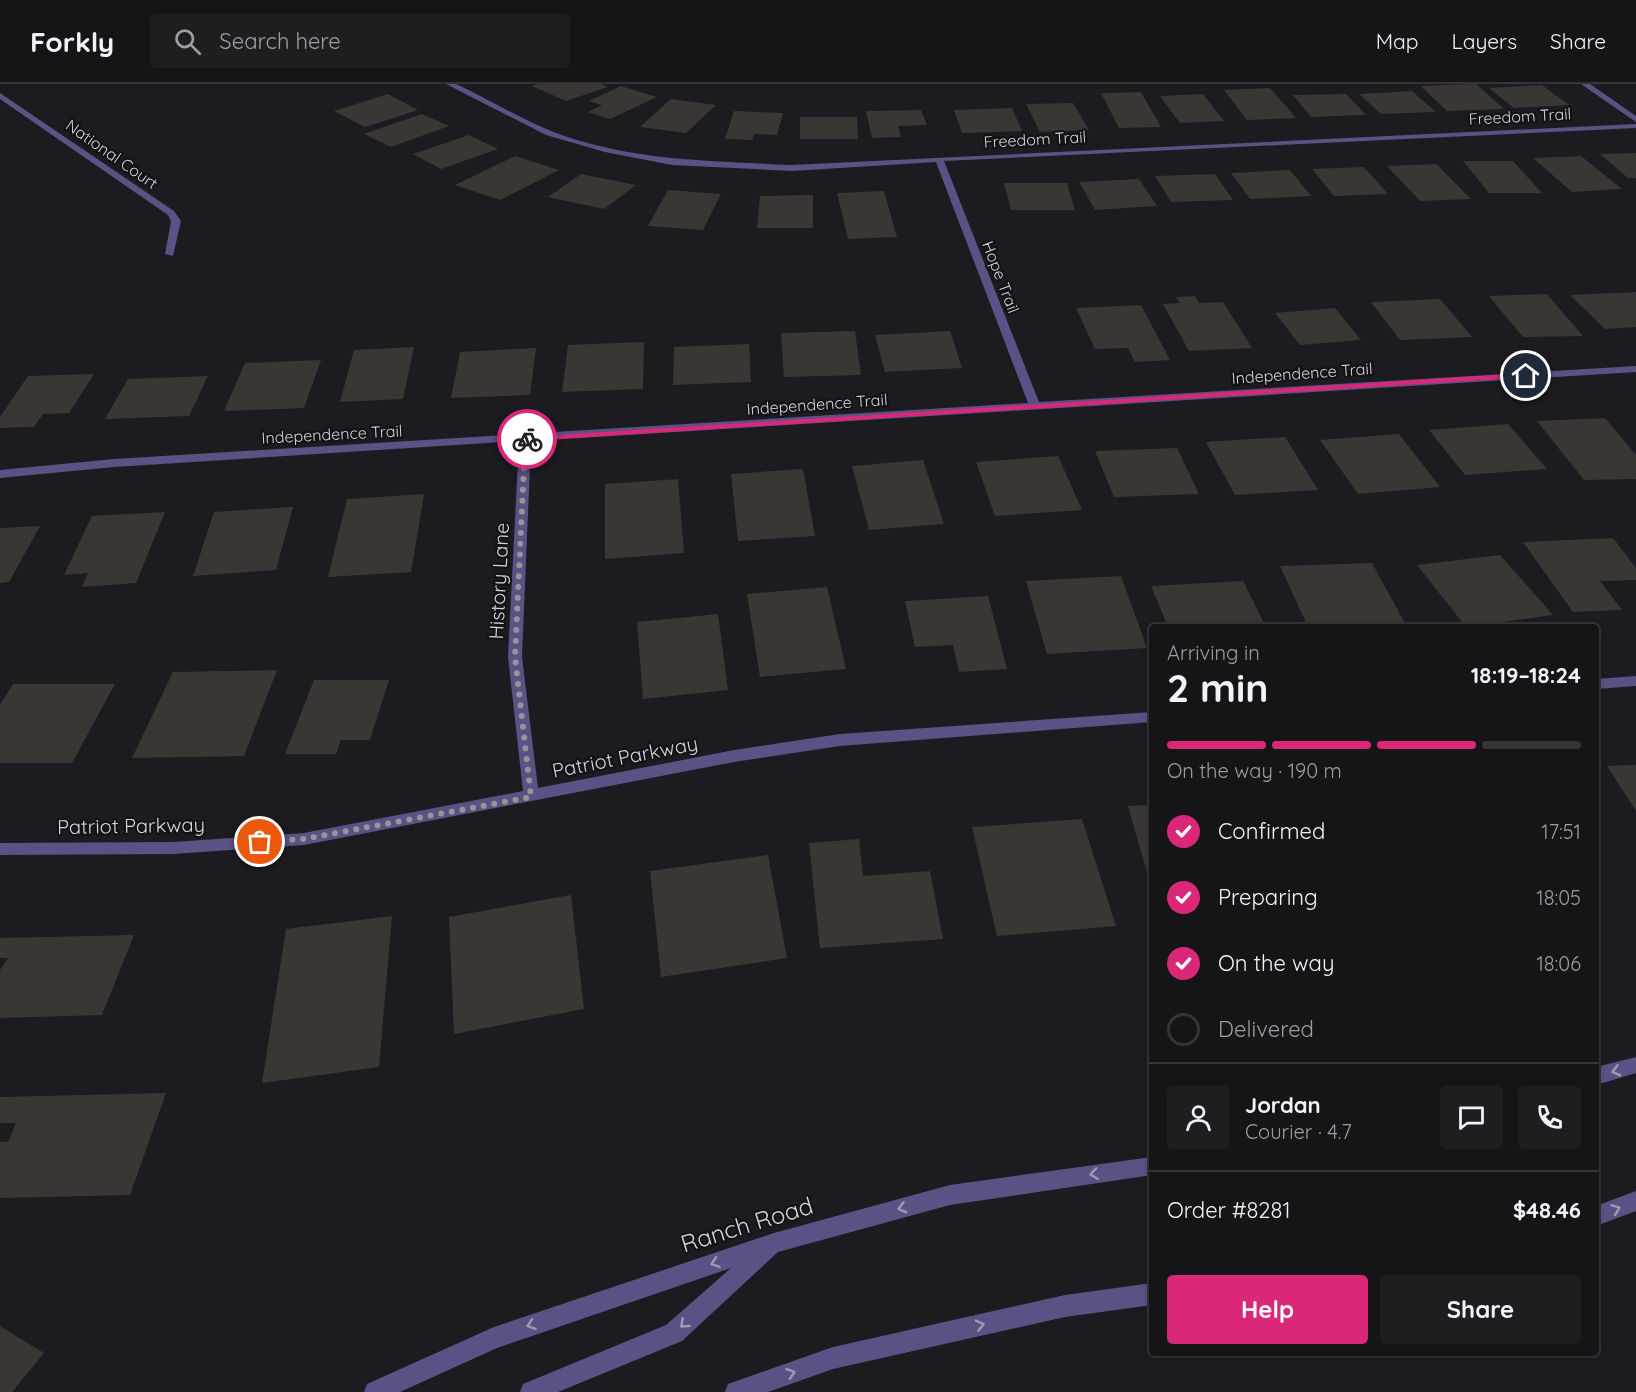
<!DOCTYPE html>
<meta charset="utf-8">
<style>
:root{--surface:#151417;--page:#1e1d20;--text:#f1f3f6;--muted:#9d9ea1;--line:#343336;--accent:#db2777}
body{margin:0;font-family:Quicksand,sans-serif;background:var(--page);color:var(--text);height:100vh;display:flex;flex-direction:column;font-size:22px;white-space:nowrap}
*{box-sizing:border-box;margin:0}
p{font-size:20px;color:var(--muted)}
.icon{flex:none;width:33px;height:33px;fill:none;stroke:currentColor;stroke-width:2;stroke-linecap:round;stroke-linejoin:round}
.map{position:relative;flex:1;overflow:hidden}
.sheet{position:absolute;left:1149px;top:540px;width:450px;height:732px;display:flex;flex-direction:column;background:var(--surface);border-radius:6px;box-shadow:0 3px 9px #0003,0 0 0 2px var(--line)}
.sheet>*{flex:none}
.pin{position:absolute;display:grid;place-items:center;width:51px;height:51px;color:#fff;margin:-26px;border:3px solid #fff;border-radius:50%;box-shadow:0 2px 6px #0007}
.courier{position:absolute;display:grid;place-items:center;width:60px;height:60px;margin:-30px;border:4px solid #db2777;border-radius:50%;background:#fff;color:#222;box-shadow:0 2px 8px #0007}
.head em{font-style:normal;font-weight:800}
.head div{display:flex;flex-direction:column-reverse}
.head{display:flex;align-items:center;justify-content:space-between;height:102px;padding:0 18px}
h1{font-size:39px;font-weight:800;line-height:45px}
.bar{display:grid;grid-template-columns:repeat(4,1fr);gap:9px 6px;align-content:center;height:72px;padding:0 18px}
.bar i{height:8px;border-radius:4px;background:var(--line)}
.bar .active{background:var(--accent)}
.bar p{grid-column:span 4}
.line{display:flex;align-items:center;gap:15px;padding:0 18px;border-top:2px solid var(--line)}
.line div{flex:1}
.round{display:grid;place-items:center;flex:none;width:63px;height:63px;border-radius:6px;background:var(--page)}
ol{padding:0 18px;list-style:none}
li{display:flex;align-items:center;gap:18px;height:66px}
li p{margin-inline-start:auto}
li .icon{padding:6px;border-radius:50%;background:var(--accent);color:#fff;stroke-width:4}
li:last-child{color:var(--muted)}
li i{width:33px;height:33px;border:3px solid var(--line);border-radius:50%}
.cta{display:flex;gap:12px;margin-top:auto;padding:12px 18px}
.cta a{flex:1;height:69px;border-radius:6px;background:var(--accent);color:#fff;font-size:24px;font-weight:800;line-height:69px;text-align:center}
.cta a+a{background:var(--page);color:var(--text)}
header{display:flex;align-items:center;gap:36px;box-sizing:border-box;height:84px;padding:0 30px;background:var(--surface);border-bottom:2px solid var(--line)}
header strong{font-size:28px}
nav{display:flex;gap:33px;margin-inline-start:auto;font-size:21px}
.search{width:420px;height:54px;background:var(--page);display:flex;align-items:center;gap:15px;box-sizing:border-box;padding:0 21px;border-radius:6px;color:var(--muted);font-size:22px}
.map>svg:first-child{display:block}
.building{fill:#3a3633}
.lines{fill:none;stroke-linecap:round;stroke-linejoin:round}
.minor{fill:#5c5185;fill-rule:evenodd}
.tertiary{fill:#5c5185;fill-rule:evenodd}
.oneway{stroke:#9f9ab3}
.route{fill:#db2777}
.done{stroke:#959597;stroke-width:6;stroke-dasharray:0 10.8}
.labels{text-anchor:middle;stroke-width:4.5;stroke-linejoin:round;paint-order:stroke}
.far-street-label{font-size:16px;fill:#d6d6d8;stroke:#131216}
.street-label{font-size:20px;fill:#d6d6d8;stroke:#131216}
.near-street-label{font-size:24px;fill:#d6d6d8;stroke:#131216}
</style>
<header>
<strong>Forkly</strong>
<div class="search"><svg class="icon" aria-label="search" viewBox="0 0 24 24"><circle cx="10" cy="10" r="6"/><path d="M15 15l6 6"/></svg>Search here</div>
<nav><a>Map</a><a>Layers</a><a>Share</a></nav>
</header>
<div class="map">
<svg width="1636" height="1308" viewBox="0 0 1636 1308">
<rect width="100%" height="100%" fill="#1c1b1f"/>
<!-- building -->
<g class="building">
<path d="M538,0H601L608,3L566,17L532,2Z"/>
<path d="M1476,0L1504,25L1447,27L1421,2Z"/>
<path d="M1542,1L1569,21L1514,24L1489,4Z"/>
<path d="M621,2L657,13L610,35L588,28L602,21L589,17Z"/>
<path d="M1270,4L1296,34L1247,36L1224,6Z"/>
<path d="M1412,7L1436,28L1381,30L1359,10Z"/>
<path d="M1141,8L1161,43L1119,44L1101,9Z"/>
<path d="M388,10L418,26L365,43L334,27Z"/>
<path d="M1203,10L1224,37L1180,39L1160,12Z"/>
<path d="M1346,10L1366,31L1311,33L1293,11Z"/>
<path d="M671,15L716,21L686,49L640,43Z"/>
<path d="M1073,19L1089,46L1040,48L1026,20Z"/>
<path d="M1012,24L1022,47L962,49L954,26Z"/>
<path d="M921,26L927,41L898,42L901,53L872,54L866,27Z"/>
<path d="M734,27L783,29L777,51L754,50L752,56L725,55Z"/>
<path d="M422,30L449,42L391,63L364,50Z"/>
<path d="M800,33H857L858,55H800Z"/>
<path d="M469,51L498,65L441,85L413,70Z"/>
<path d="M1636,69V94H1628L1600,70Z"/>
<path d="M515,72L559,86L500,116L455,101Z"/>
<path d="M1581,72L1622,105L1572,108L1533,74Z"/>
<path d="M1463,77H1513L1542,109H1489Z"/>
<path d="M1436,80L1471,115L1420,117L1387,82Z"/>
<path d="M1364,83L1388,110L1334,112L1312,85Z"/>
<path d="M1290,86L1311,112L1250,115L1231,89Z"/>
<path d="M581,90L636,101L604,125L548,113Z"/>
<path d="M1215,90L1233,116L1171,118L1155,92Z"/>
<path d="M1139,95L1157,122L1095,126L1079,98Z"/>
<path d="M1004,99H1067L1075,126H1011Z"/>
<path d="M668,106L721,110L703,146L648,142Z"/>
<path d="M884,107L897,153L848,155L837,109Z"/>
<path d="M813,111V144H757L760,112Z"/>
<path d="M1636,208V243L1605,245L1570,211Z"/>
<path d="M1547,210L1583,252L1523,253L1489,212Z"/>
<path d="M1195,212L1199,219L1223,218L1252,264L1189,267L1163,220L1180,219L1176,213Z"/>
<path d="M1440,215L1472,253L1400,256L1371,218Z"/>
<path d="M1141,221L1170,276L1135,278L1128,264L1095,265L1076,224Z"/>
<path d="M1335,224L1361,256L1300,261L1275,229Z"/>
<path d="M855,247L861,291L784,293L781,249Z"/>
<path d="M950,247L962,284L885,288L875,251Z"/>
<path d="M644,258L643,305L562,308L568,261Z"/>
<path d="M749,260L751,298L673,301L674,263Z"/>
<path d="M414,263L403,315L340,318L354,266Z"/>
<path d="M536,264L530,311L451,314L460,268Z"/>
<path d="M321,276L304,324L224,327L245,279Z"/>
<path d="M94,290L69,329L43,330L34,343L0,344V333L28,292Z"/>
<path d="M208,292L189,332L105,335L128,295Z"/>
<path d="M1605,334L1636,371V395L1584,396L1537,337Z"/>
<path d="M1508,340L1547,385L1465,391L1429,346Z"/>
<path d="M1399,350L1440,403L1358,410L1320,356Z"/>
<path d="M1285,353L1318,406L1235,411L1206,358Z"/>
<path d="M1177,364L1199,410L1114,413L1095,367Z"/>
<path d="M1058,372L1082,426L995,432L976,378Z"/>
<path d="M923,376L944,440L869,446L852,382Z"/>
<path d="M803,385L815,452L738,457L731,390Z"/>
<path d="M678,395L684,469L605,475V400Z"/>
<path d="M424,410L411,488L328,493L347,415Z"/>
<path d="M293,423L276,486L193,492L214,428Z"/>
<path d="M165,428L136,499L82,503L88,489L64,491L92,432Z"/>
<path d="M40,442L9,498L0,499V444Z"/>
<path d="M1613,454L1636,484V496L1600,497L1622,526L1573,528L1523,458Z"/>
<path d="M1500,471L1553,531L1466,543L1417,481Z"/>
<path d="M1372,479L1407,543H1308L1280,482Z"/>
<path d="M1121,492L1147,564L1047,570L1026,497Z"/>
<path d="M1243,497L1266,543H1168L1151,502Z"/>
<path d="M827,503L846,585L760,593L747,510Z"/>
<path d="M988,512L1007,585L959,588L953,561L915,563L905,517Z"/>
<path d="M718,530L728,606L643,615L637,538Z"/>
<path d="M277,586L244,672L132,674L173,588Z"/>
<path d="M314,596H389L370,656H341L336,670H285Z"/>
<path d="M13,600H115L72,679H0V621Z"/>
<path d="M1636,681V727L1607,682Z"/>
<path d="M1152,721V803H1151L1128,722Z"/>
<path d="M1082,735L1116,842L997,852L972,743Z"/>
<path d="M859,755L863,792L930,787L943,855L820,864L809,759Z"/>
<path d="M768,771L787,874L661,893L650,787Z"/>
<path d="M571,811L584,925L454,950L449,833Z"/>
<path d="M392,832L379,983L262,999L286,845Z"/>
<path d="M134,851L102,931L0,934V886L8,874H0V854Z"/>
<path d="M166,1009L130,1111L0,1114V1058H8L16,1039H0V1013Z"/>
<path d="M0,1242L44,1269L12,1308H0Z"/>
</g>
<g class="lines">
<!-- minor -->
<g class="minor">
<path d="M446,0H456C488,15 519,34 551,47C627,77 712,77 792,81L1636,40V44L944,77L1039,318L1636,282V288L531,357L522,573L538,704L734,666L840,650L1152,628V638L840,662L734,678L304,761L173,770L0,771V759L173,758L304,749L523,707L508,573L519,357L114,383L0,394V386L114,375L1028,319L936,78L792,87L672,81L605,68L546,51Z"/>
<path d="M1581,0H1590L1636,32V38Z"/>
<path d="M0,9L174,127L181,137L173,172L165,170L171,137L168,131L0,15Z"/>
<path d="M1636,592V602L1596,605V595Z"/>
</g>
<!-- tertiary -->
<g class="tertiary">
<path d="M1636,973V989L1596,1001V983Z"/>
<path d="M1152,1073V1091L950,1121L778,1168L682,1257L558,1308H520L523,1300L666,1241L731,1184L497,1264L400,1308H364L367,1300L494,1243L774,1149L950,1101Z"/>
<path d="M1636,1107V1127L1596,1142V1122Z"/>
<path d="M1152,1199V1221L1065,1233L833,1285L768,1308H725L728,1300L833,1263L1065,1211Z"/>
</g>
</g>
<!-- one-way arrows -->
<defs><path id="oneway-chevron" d="M-2-3.5L2.5 0L-2 3.5" fill="none" stroke-width="1.6" stroke-linecap="round" stroke-linejoin="round" transform="scale(1.5)"/></defs>
<g class="oneway">
<use href="#oneway-chevron" transform="translate(1616 987) rotate(165)"/>
<use href="#oneway-chevron" transform="translate(1094 1090) rotate(172)"/>
<use href="#oneway-chevron" transform="translate(902 1124) rotate(165)"/>
<use href="#oneway-chevron" transform="translate(1616 1125) rotate(-21)"/>
<use href="#oneway-chevron" transform="translate(715 1179) rotate(161)"/>
<use href="#oneway-chevron" transform="translate(684 1240) rotate(138)"/>
<use href="#oneway-chevron" transform="translate(531 1241) rotate(161)"/>
<use href="#oneway-chevron" transform="translate(980 1241) rotate(-13)"/>
<use href="#oneway-chevron" transform="translate(791 1289) rotate(-19)"/>
</g>
<!-- route -->
<path class="route" d="M1526,289L1528,293L527,357L523,355L527,353Z"/>
<g class="lines">
<!-- done -->
<path class="done" d="M260,758L304,755L531,713L515,573L524,382L525,355H527"/>
</g>
<g class="labels">
<!-- far-street labels -->
<g class="far-street-label">
<text transform="translate(1520 32) rotate(-3)" y="6">Freedom Trail</text>
<text transform="translate(1035 55) rotate(-3)" y="6">Freedom Trail</text>
<text transform="translate(112 70) rotate(35)" y="6">National Court</text>
<text transform="translate(1001 193) rotate(69)" y="6">Hope Trail</text>
<text transform="translate(1302 289) rotate(-4)" y="6">Independence Trail</text>
<text transform="translate(817 320) rotate(-4)" y="6">Independence Trail</text>
<text transform="translate(332 350) rotate(-3)" y="6">Independence Trail</text>
</g>
<!-- street labels -->
<g class="street-label">
<text transform="translate(499 497) rotate(-87)" y="7">History Lane</text>
<text transform="translate(625 673) rotate(-11)" y="7">Patriot Parkway</text>
<text transform="translate(131 742) rotate(-1)" y="7">Patriot Parkway</text>
</g>
<!-- near-street labels -->
<g class="near-street-label">
<text transform="translate(747 1141) rotate(-17)" y="8">Ranch Road</text>
</g>
</g>
</svg>
<div class="pin" style="left:260px;top:758px;background:#ea580c"><svg class="icon" aria-label="bag" viewBox="0 0 24 24"><path d="M5 8h14l-1 12H6zM9 8a3 3 0 0 1 6 0"/></svg></div>
<div class="pin" style="left:1526px;top:292px;background:#1f2937"><svg class="icon" aria-label="home" viewBox="0 0 24 24"><path d="M3 11l9-7 9 7M6 9v11h12V9"/></svg></div>
<div class="courier" style="left:527px;top:355px"><svg class="icon" aria-label="bike" viewBox="0 0 24 24"><circle cx="6" cy="16" r="4"/><circle cx="18" cy="16" r="4"/><path d="M6 16l4-8h5l3 8M10 8l3 8H6M13 5h3"/></svg></div>
<section class="sheet">
<div class="head"><div><h1>2 min</h1><p>Arriving in</p></div><em>18:19–18:24</em></div>
<div class="bar"><i class="active"></i><i class="active"></i><i class="active"></i><i></i><p>On the way · 190 m</p></div>
<ol>
<li><svg class="icon" aria-label="check" viewBox="0 0 24 24"><path d="M5 12l5 5 9-10"/></svg>Confirmed<p>17:51</p></li>
<li><svg class="icon" aria-label="check" viewBox="0 0 24 24"><path d="M5 12l5 5 9-10"/></svg>Preparing<p>18:05</p></li>
<li><svg class="icon" aria-label="check" viewBox="0 0 24 24"><path d="M5 12l5 5 9-10"/></svg>On the way<p>18:06</p></li>
<li><i></i>Delivered</li>
</ol>
<div class="line" style="height:108px"><a class="round"><svg class="icon" aria-label="person" viewBox="0 0 24 24"><circle cx="12" cy="8" r="4"/><path d="M4 21q1-7 8-7t8 7"/></svg></a><div><b>Jordan</b><p>Courier · 4.7</p></div><a class="round"><svg class="icon" aria-label="chat" viewBox="0 0 24 24"><path d="M4 5h16v11H9l-5 4z"/></svg></a><a class="round"><svg class="icon" aria-label="phone" viewBox="0 0 24 24"><path d="M5 4h4l2 5-3 2q2 4 5 5l2-3 5 2v4C11 20 4 13 5 4z"/></svg></a></div>
<div class="line" style="height:78px"><div>Order #8281</div><b>$48.46</b></div>
<div class="cta"><a>Help</a><a>Share</a></div>
</section>
</div>
